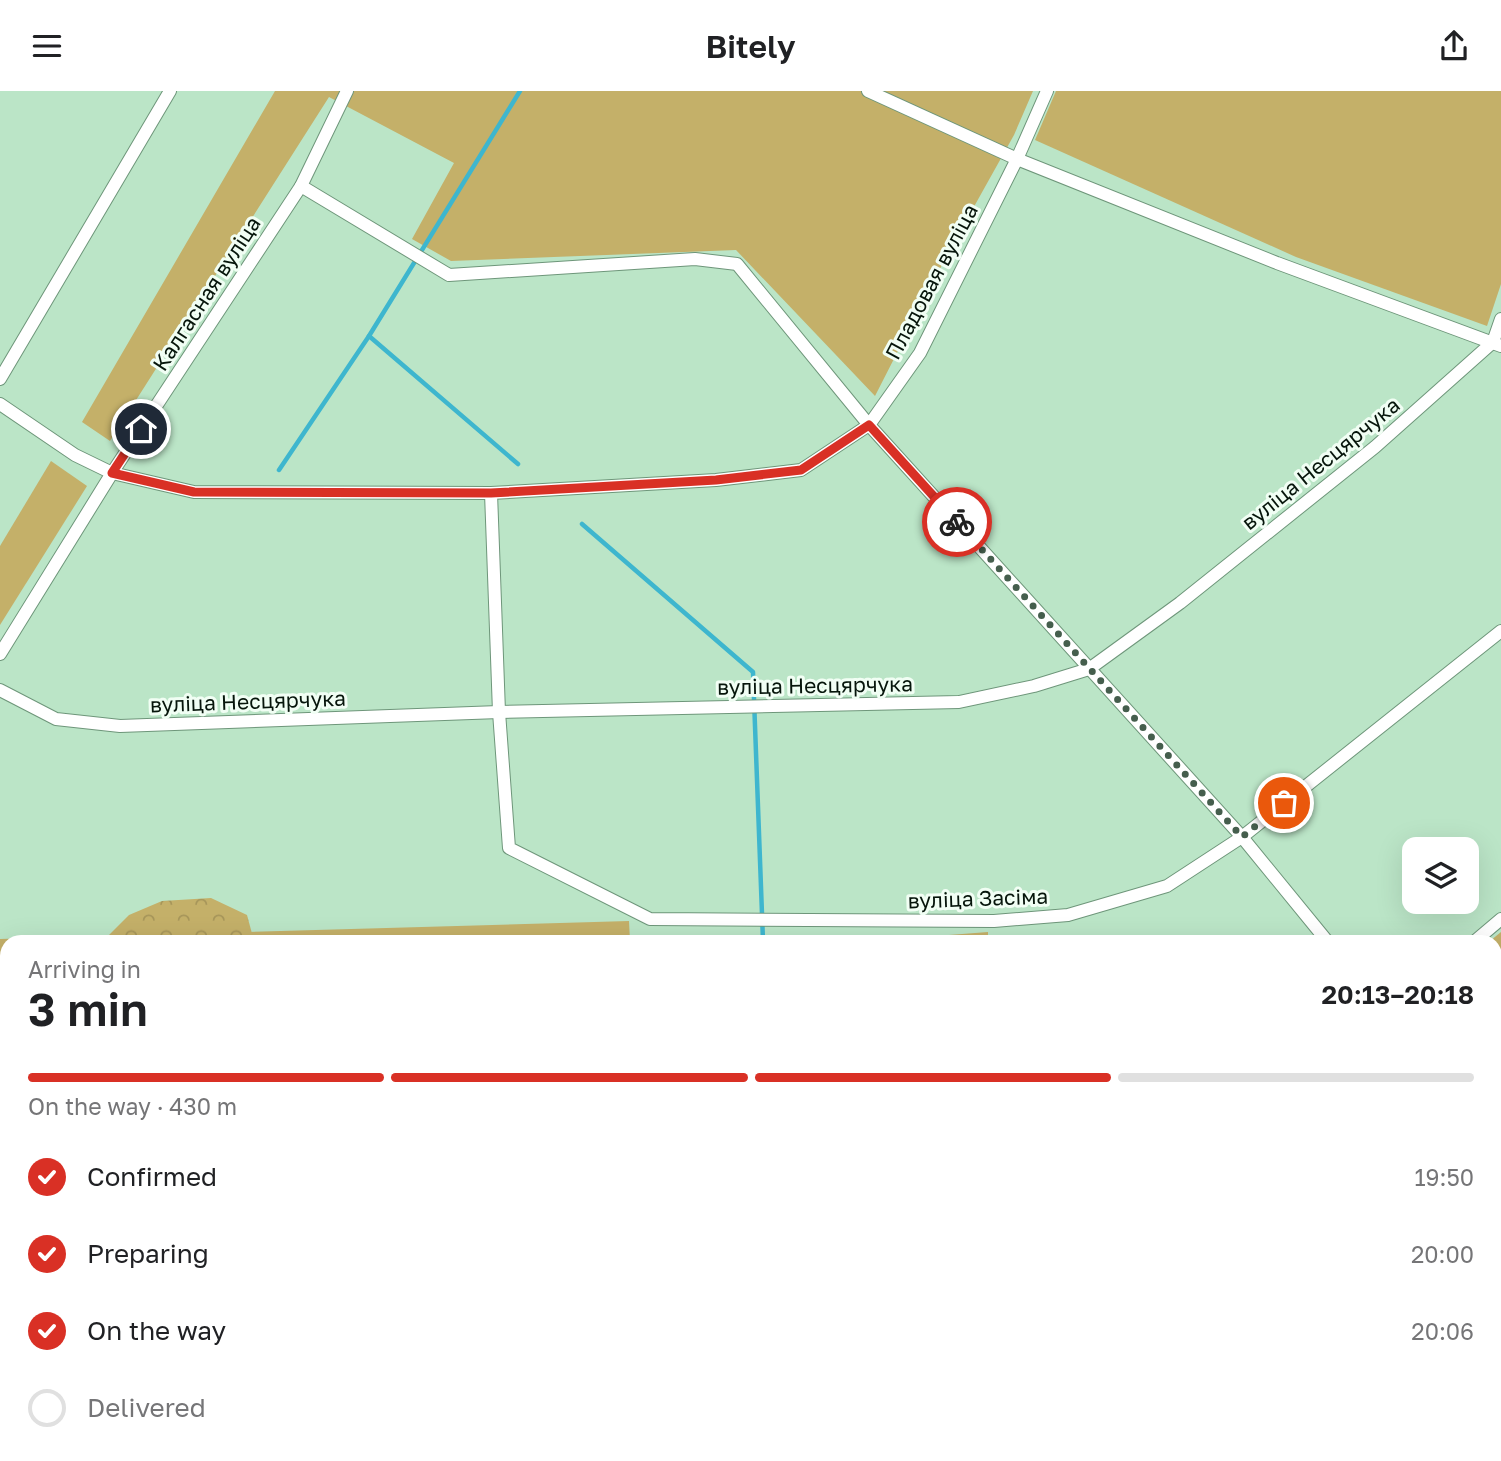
<!DOCTYPE html>
<meta charset="utf-8">
<style>
:root{--surface:#fff;--page:#f6f6f6;--text:#202124;--muted:#757577;--line:#e0e0e0;--accent:#d93025}
body{margin:0;font-family:"Golos Text",sans-serif;background:var(--page);color:var(--text);height:100vh;display:flex;flex-direction:column;font-size:26px;white-space:nowrap}
*{box-sizing:border-box;margin:0}
p{font-size:23px;color:var(--muted)}
.icon{flex:none;width:38px;height:38px;fill:none;stroke:currentColor;stroke-width:2;stroke-linecap:round;stroke-linejoin:round}
.map{position:relative;flex:1;overflow:hidden}
.sheet{position:absolute;left:0px;top:844px;width:1502px;height:527px;display:flex;flex-direction:column;background:var(--surface);border-radius:21px 21px 0 0;box-shadow:0 7px 28px #0002}
.sheet>*{flex:none}
.fabs{position:absolute;left:1402px;top:746px;display:grid;gap:14px}
.fabs a{display:grid;place-items:center;width:77px;height:77px;border-radius:14px;background:var(--surface);box-shadow:0 7px 28px #0002;font-size:35px}
.pin{position:absolute;display:grid;place-items:center;width:60px;height:60px;color:#fff;margin:-30px;border:4px solid #fff;border-radius:50%;box-shadow:0 2px 7px #0007}
.courier{position:absolute;display:grid;place-items:center;width:70px;height:70px;margin:-35px;border:5px solid #d93025;border-radius:50%;background:#fff;color:#222;box-shadow:0 2px 9px #0007}
.headline em{font-style:normal;font-weight:600}
.headline div{display:flex;flex-direction:column-reverse}
.headline{display:flex;align-items:center;justify-content:space-between;height:119px;padding:0 28px}
h1{font-size:46px;font-weight:600;line-height:52px}
.bar{display:grid;grid-template-columns:repeat(4,1fr);gap:10px 7px;align-content:center;height:84px;padding:0 28px}
.bar i{height:9px;border-radius:5px;background:var(--line)}
.bar .on{background:var(--accent)}
.bar p{grid-column:span 4}
ol{padding:0 28px;list-style:none}
li{display:flex;align-items:center;gap:21px;height:77px}
li p{margin-inline-start:auto}
li .icon{padding:7px;border-radius:50%;background:var(--accent);color:#fff;stroke-width:4}
li:last-child{color:var(--muted)}
li i{width:38px;height:38px;border:4px solid var(--line);border-radius:50%}
header{display:flex;justify-content:space-between;align-items:center;height:91px;padding:0 28px;background:var(--surface);font-size:32px;font-weight:600}
.map>svg:first-child{display:block}
.green{fill:#c4b069}
.forest{fill:url(#forest-crowns)}
.water{fill:url(#water-rules)}
.lines{fill:none;stroke-linecap:round;stroke-linejoin:round}
.stream{stroke:#3eb6ce;stroke-width:4.5}
.minor-casing{stroke:#6e967a;stroke-width:14}
.minor{stroke:#fff;stroke-width:12}
.done{stroke:#455e4d;stroke-width:7;stroke-dasharray:0 12.6}
.route{stroke:#d93025;stroke-width:9}
.labels{text-anchor:middle;stroke-width:6;stroke-linejoin:round;paint-order:stroke}
.street-label{font-size:21px;fill:#06150b;stroke:#f1fef4}
</style>
<header><svg class="icon" aria-label="menu" viewBox="0 0 24 24"><path d="M4 6h16M4 12h16M4 18h16"/></svg>Bitely<svg class="icon" aria-label="share" viewBox="0 0 24 24"><path d="M12 15V3M7 8l5-5 5 5M5 13v7h14v-7"/></svg></header>
<div class="map">
<svg width="1501" height="1370" viewBox="0 0 1501 1370">
<defs>
<pattern id="forest-crowns" width="20" height="18" patternUnits="userSpaceOnUse" patternTransform="scale(1.75)"><rect width="20" height="18" fill="#c4b069"/><path d="M2 6a3 3 0 1 1 6 0M12 15a3 3 0 1 1 6 0" fill="none" stroke="#a7965a"/></pattern>
<pattern id="water-rules" width="6" height="5" patternUnits="userSpaceOnUse" patternTransform="scale(1.75)"><rect width="6" height="5" fill="#3eb6ce"/><path d="M0 2.5h6" fill="none" stroke="#3293a5"/></pattern>
</defs>
<rect width="100%" height="100%" fill="#bbe5c7"/>
<!-- green -->
<g class="green">
<path d="M275,0H1033L1014,44L947,164L875,305L736,159L451,170L412,148L454,72L329,6L110,350L82,331Z"/>
<path d="M1056,0H1501V193L1487,235L1296,166L1035,49Z"/>
<path d="M51,370L87,395L0,534V455Z"/>
<path d="M629,830L630,850H7V1355L0,1353V848Z"/>
<path d="M988,841V850H871Z"/>
<path d="M1501,841V1331L1495,1338L1494,850H1490Z"/>
<path d="M197,1363H1268L1258,1370H209Z"/>
<path d="M1367,1363H1471L1465,1370H1362Z"/>
</g>
<!-- forest -->
<g class="forest">
<path d="M211,807L247,824L254,850H103L129,824L162,810Z"/>
<path d="M7,994V1166H0V998Z"/>
<path d="M650,1363H780L765,1370H682Z"/>
</g>
<!-- water -->
<g class="water">
<path d="M7,1247V1308H0V1251Z"/>
<path d="M446,1363H514L517,1370H442Z"/>
<path d="M1268,1363H1367L1362,1370H1258Z"/>
</g>
<g class="lines">
<!-- stream -->
<g class="stream">
<path d="M369,245L518,373"/>
<path d="M279,379L369,245L520,0"/>
<path d="M582,433L753,581L763,850"/>
<path d="M1494,1020L1501,1013"/>
<path d="M779,1363V1370"/>
</g>
<!-- minor casing -->
<g class="minor-casing">
<g id="minor">
<path d="M868,0L1017,68L1277,172L1501,255"/>
<path d="M301,95L449,184L695,168L737,173L869,334L1242,746L1327,850"/>
<path d="M0,288L170,0"/>
<path d="M0,313L75,364L112,382L194,401L491,402L716,389L801,379L869,334L920,262L1017,68L1047,0"/>
<path d="M491,402L499,621L509,757L650,828L994,830L1068,824L1167,795L1242,746L1501,540"/>
<path d="M0,563L112,382L301,95L347,0"/>
<path d="M0,599L56,628L120,635L499,621L959,611L1034,595L1089,578L1180,512L1375,356L1493,251L1501,228"/>
<path d="M1475,850L1501,828"/>
</g>
</g>
<!-- minor -->
<use href="#minor" class="minor"/>
</g>
<g class="lines">
<!-- done -->
<path class="done" d="M957,431L1242,746L1284,712"/>
<!-- route -->
<path class="route" d="M141,338L112,382L194,401L491,402L716,389L801,379L869,334L957,431"/>
</g>
<g class="labels">
<!-- street labels -->
<g class="street-label">
<text transform="translate(932 191) rotate(-62)" y="7">Пладовая вуліца</text>
<text transform="translate(207 203) rotate(-57)" y="7">Калгасная вуліца</text>
<text transform="translate(1321 373) rotate(-39)" y="7">вуліца Несцярчука</text>
<text transform="translate(815 595) rotate(-1)" y="7">вуліца Несцярчука</text>
<text transform="translate(248 611) rotate(-2)" y="7">вуліца Несцярчука</text>
<text transform="translate(978 808) rotate(-2)" y="7">вуліца Засіма</text>
</g>
</g>
</svg>
<div class="fabs">
<a><svg class="icon" aria-label="layers" viewBox="0 0 24 24"><path d="M12 4l9 5-9 5-9-5zM3 14l9 5 9-5"/></svg></a>
</div>
<div class="pin" style="left:1284px;top:712px;background:#ea580c"><svg class="icon" aria-label="bag" viewBox="0 0 24 24"><path d="M5 8h14l-1 12H6zM9 8a3 3 0 0 1 6 0"/></svg></div>
<div class="pin" style="left:141px;top:338px;background:#1f2937"><svg class="icon" aria-label="home" viewBox="0 0 24 24"><path d="M3 11l9-7 9 7M6 9v11h12V9"/></svg></div>
<div class="courier" style="left:957px;top:431px"><svg class="icon" aria-label="bike" viewBox="0 0 24 24"><circle cx="6" cy="16" r="4"/><circle cx="18" cy="16" r="4"/><path d="M6 16l4-8h5l3 8M10 8l3 8H6M13 5h3"/></svg></div>
<section class="sheet">
<div class="headline"><div><h1>3 min</h1><p>Arriving in</p></div><em>20:13–20:18</em></div>
<div class="bar"><i class="on"></i><i class="on"></i><i class="on"></i><i></i><p>On the way · 430 m</p></div>
<ol>
<li><svg class="icon" aria-label="check" viewBox="0 0 24 24"><path d="M5 12l5 5 9-10"/></svg>Confirmed<p>19:50</p></li>
<li><svg class="icon" aria-label="check" viewBox="0 0 24 24"><path d="M5 12l5 5 9-10"/></svg>Preparing<p>20:00</p></li>
<li><svg class="icon" aria-label="check" viewBox="0 0 24 24"><path d="M5 12l5 5 9-10"/></svg>On the way<p>20:06</p></li>
<li><i></i>Delivered</li>
</ol>
</section>
</div>
